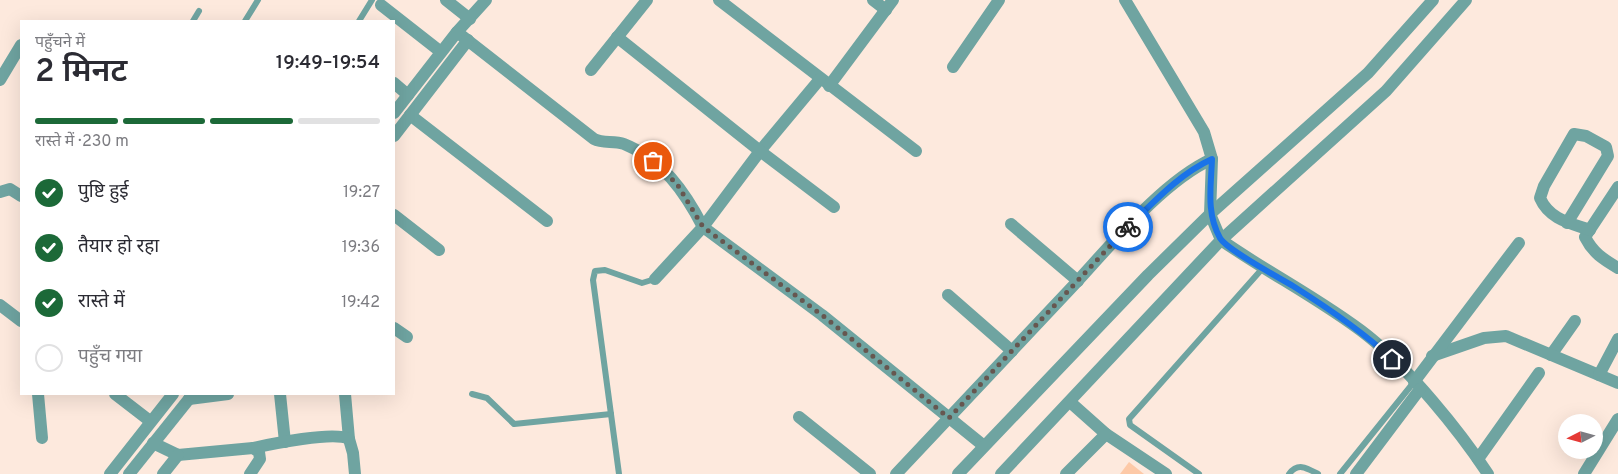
<!DOCTYPE html>
<html lang="hi">
<meta charset="utf-8">
<style>
:root{--surface:#fff;--page:#f7f7f7;--text:#2b2b33;--muted:#7c7c81;--line:#e1e1e2;--accent:#1c6938}
body{margin:0;font-family:Overpass,"Noto Sans Devanagari",sans-serif;background:var(--page);color:var(--text);height:100vh;display:flex;flex-direction:column;font-size:19px;white-space:nowrap}
*{box-sizing:border-box;margin:0}
p{font-size:16px;color:var(--muted)}
.icon{flex:none;width:28px;height:28px;fill:none;stroke:currentColor;stroke-width:2;stroke-linecap:round;stroke-linejoin:round}
.map{position:relative;flex:1;overflow:hidden}
.panel{position:absolute;left:20px;top:20px;width:375px;height:375px;display:flex;flex-direction:column;background:var(--surface);border-radius:0px;box-shadow:0 5px 20px #0002}
.panel>*{flex:none}
.needle{width:32px;rotate:264deg}
.fabs{position:absolute;left:1558px;top:414px;display:grid;gap:10px}
.fabs a{display:grid;place-items:center;width:45px;height:45px;border-radius:50%;background:var(--surface);box-shadow:0 5px 20px #0002;font-size:25px}
.pin{position:absolute;display:grid;place-items:center;width:42px;height:42px;color:#fff;margin:-21px;border:2px solid #fff;border-radius:50%;box-shadow:0 1px 5px #0007}
.courier{position:absolute;display:grid;place-items:center;width:50px;height:50px;margin:-25px;border:4px solid #1a73e8;border-radius:50%;background:#fff;color:#222;box-shadow:0 1px 6px #0007}
.summary em{font-style:normal;font-weight:600}
.summary div{display:flex;flex-direction:column-reverse}
.summary{display:flex;align-items:center;justify-content:space-between;height:85px;padding:0 15px}
h1{font-size:32px;font-weight:600;line-height:38px}
.bar{display:grid;grid-template-columns:repeat(4,1fr);gap:8px 5px;align-content:center;height:60px;padding:0 15px}
.bar i{height:6px;border-radius:4px;background:var(--line)}
.bar .on{background:var(--accent)}
.bar p{grid-column:span 4}
ol{padding:0 15px;list-style:none}
li{display:flex;align-items:center;gap:15px;height:55px}
li p{margin-inline-start:auto}
li .icon{padding:5px;border-radius:50%;background:var(--accent);color:#fff;stroke-width:4}
li:last-child{color:var(--muted)}
li i{width:28px;height:28px;border:2px solid var(--line);border-radius:50%}
.map>svg:first-child{display:block}
.building{fill:#fdc9a7}
.lines{fill:none;stroke-linecap:round;stroke-linejoin:round}
.lane{stroke:#6fa4a1;stroke-width:6}
.street{stroke:#6fa4a1;stroke-width:12}
.done{stroke:#665750;stroke-width:5;stroke-dasharray:0 9}
.route{stroke:#1a73e8;stroke-width:6}
</style>
<div class="map">
<svg width="1618" height="474" viewBox="0 0 1618 474">
<rect width="100%" height="100%" fill="#fde9dd"/>
<!-- building -->
<path class="building" d="M1129,462L1144,474H1120Z"/>
<g class="lines">
<!-- lane -->
<g class="lane">
<path d="M193,21L199,11"/>
<path d="M245,21L258,0"/>
<path d="M359,21L372,0"/>
<path d="M472,394L487,398L514,424L611,414"/>
<path d="M619,474L593,280L595,271L605,270L642,283L655,279"/>
<path d="M1199,474L1130,425L1129,419L1262,269"/>
<path d="M1289,474C1298,462 1307,468 1318,474"/>
<path d="M1340,474L1414,382"/>
</g>
<!-- street -->
<g class="street">
<path d="M446,0L470,19"/>
<path d="M719,0L916,151"/>
<path d="M873,0L886,10"/>
<path d="M1125,0L1204,132L1212,159L1210,214L1221,240"/>
<path d="M381,5L441,52"/>
<path d="M457,32L594,139C603,144 614,140 624,144C662,159 685,192 703,227L760,151L820,79"/>
<path d="M617,37L760,151L834,207"/>
<path d="M953,67L999,0"/>
<path d="M591,70L647,0"/>
<path d="M0,80L21,45"/>
<path d="M394,83L408,95"/>
<path d="M829,86L893,0"/>
<path d="M394,113L457,32L486,0"/>
<path d="M410,115L547,221"/>
<path d="M394,136L468,40"/>
<path d="M1618,187L1585,237C1593,253 1603,259 1618,268"/>
<path d="M0,192L10,189L21,196"/>
<path d="M394,215L439,250"/>
<path d="M1567,223L1608,156L1606,147L1586,136L1574,134L1544,186L1540,198C1549,219 1570,223 1590,230"/>
<path d="M1011,224L1078,281"/>
<path d="M1221,240C1268,273 1322,300 1368,336C1409,369 1459,430 1488,474"/>
<path d="M655,279L703,227L822,315L984,446"/>
<path d="M948,295L1012,351"/>
<path d="M0,305L21,321"/>
<path d="M394,328L407,337"/>
<path d="M1551,355L1575,321"/>
<path d="M1432,356L1484,338L1506,336L1618,383"/>
<path d="M1599,375L1618,339"/>
<path d="M1414,382L1519,243"/>
<path d="M38,394L42,438"/>
<path d="M115,394L150,421"/>
<path d="M280,394L285,442"/>
<path d="M345,394L349,439L353,453L355,474"/>
<path d="M189,399L228,394"/>
<path d="M1070,402L1106,434L1166,474"/>
<path d="M799,417L870,474"/>
<path d="M153,443L178,455L253,448L259,452L260,459L250,474"/>
<path d="M253,448C271,444 334,431 349,439"/>
<path d="M1478,459L1539,373"/>
<path d="M110,474L173,394"/>
<path d="M129,474L193,394"/>
<path d="M163,474L178,455"/>
<path d="M896,474C955,412 1014,349 1073,286C1110,246 1163,181 1212,159"/>
<path d="M958,474L1148,275L1210,214L1368,73L1433,0"/>
<path d="M1001,474L1221,240L1386,91L1466,0"/>
<path d="M1066,474L1106,434"/>
<path d="M1356,474L1420,389"/>
<path d="M1584,474L1618,419"/>
</g>
</g>
<g class="lines">
<!-- done -->
<path class="done" d="M653,161L677,184L703,227L822,315L949,418L1128,227"/>
<!-- route -->
<path class="route" d="M1128,227C1154,202 1179,174 1212,159C1211,187 1206,213 1220,238C1227,250 1278,277 1293,286C1328,308 1362,331 1392,359"/>
</g>
</svg>
<div class="fabs">
<a><svg class="needle" viewBox="-14 -14 28 28"><path d="M0-13l5 13h-10z" fill="#e53935"/><path d="M0 13l5-13h-10z" fill="#7c7c81"/></svg></a>
</div>
<div class="pin" style="left:653px;top:161px;background:#ea580c"><svg class="icon" aria-label="bag" viewBox="0 0 24 24"><path d="M5 8h14l-1 12H6zM9 8a3 3 0 0 1 6 0"/></svg></div>
<div class="pin" style="left:1392px;top:359px;background:#1f2937"><svg class="icon" aria-label="home" viewBox="0 0 24 24"><path d="M3 11l9-7 9 7M6 9v11h12V9"/></svg></div>
<div class="courier" style="left:1128px;top:227px"><svg class="icon" aria-label="bike" viewBox="0 0 24 24"><circle cx="6" cy="16" r="4"/><circle cx="18" cy="16" r="4"/><path d="M6 16l4-8h5l3 8M10 8l3 8H6M13 5h3"/></svg></div>
<section class="panel">
<div class="summary"><div><h1>2 मिनट</h1><p>पहुँचने में</p></div><em>19:49–19:54</em></div>
<div class="bar"><i class="on"></i><i class="on"></i><i class="on"></i><i></i><p>रास्ते में · 230 m</p></div>
<ol>
<li><svg class="icon" aria-label="check" viewBox="0 0 24 24"><path d="M5 12l5 5 9-10"/></svg>पुष्टि हुई<p>19:27</p></li>
<li><svg class="icon" aria-label="check" viewBox="0 0 24 24"><path d="M5 12l5 5 9-10"/></svg>तैयार हो रहा<p>19:36</p></li>
<li><svg class="icon" aria-label="check" viewBox="0 0 24 24"><path d="M5 12l5 5 9-10"/></svg>रास्ते में<p>19:42</p></li>
<li><i></i>पहुँच गया</li>
</ol>
</section>
</div>
